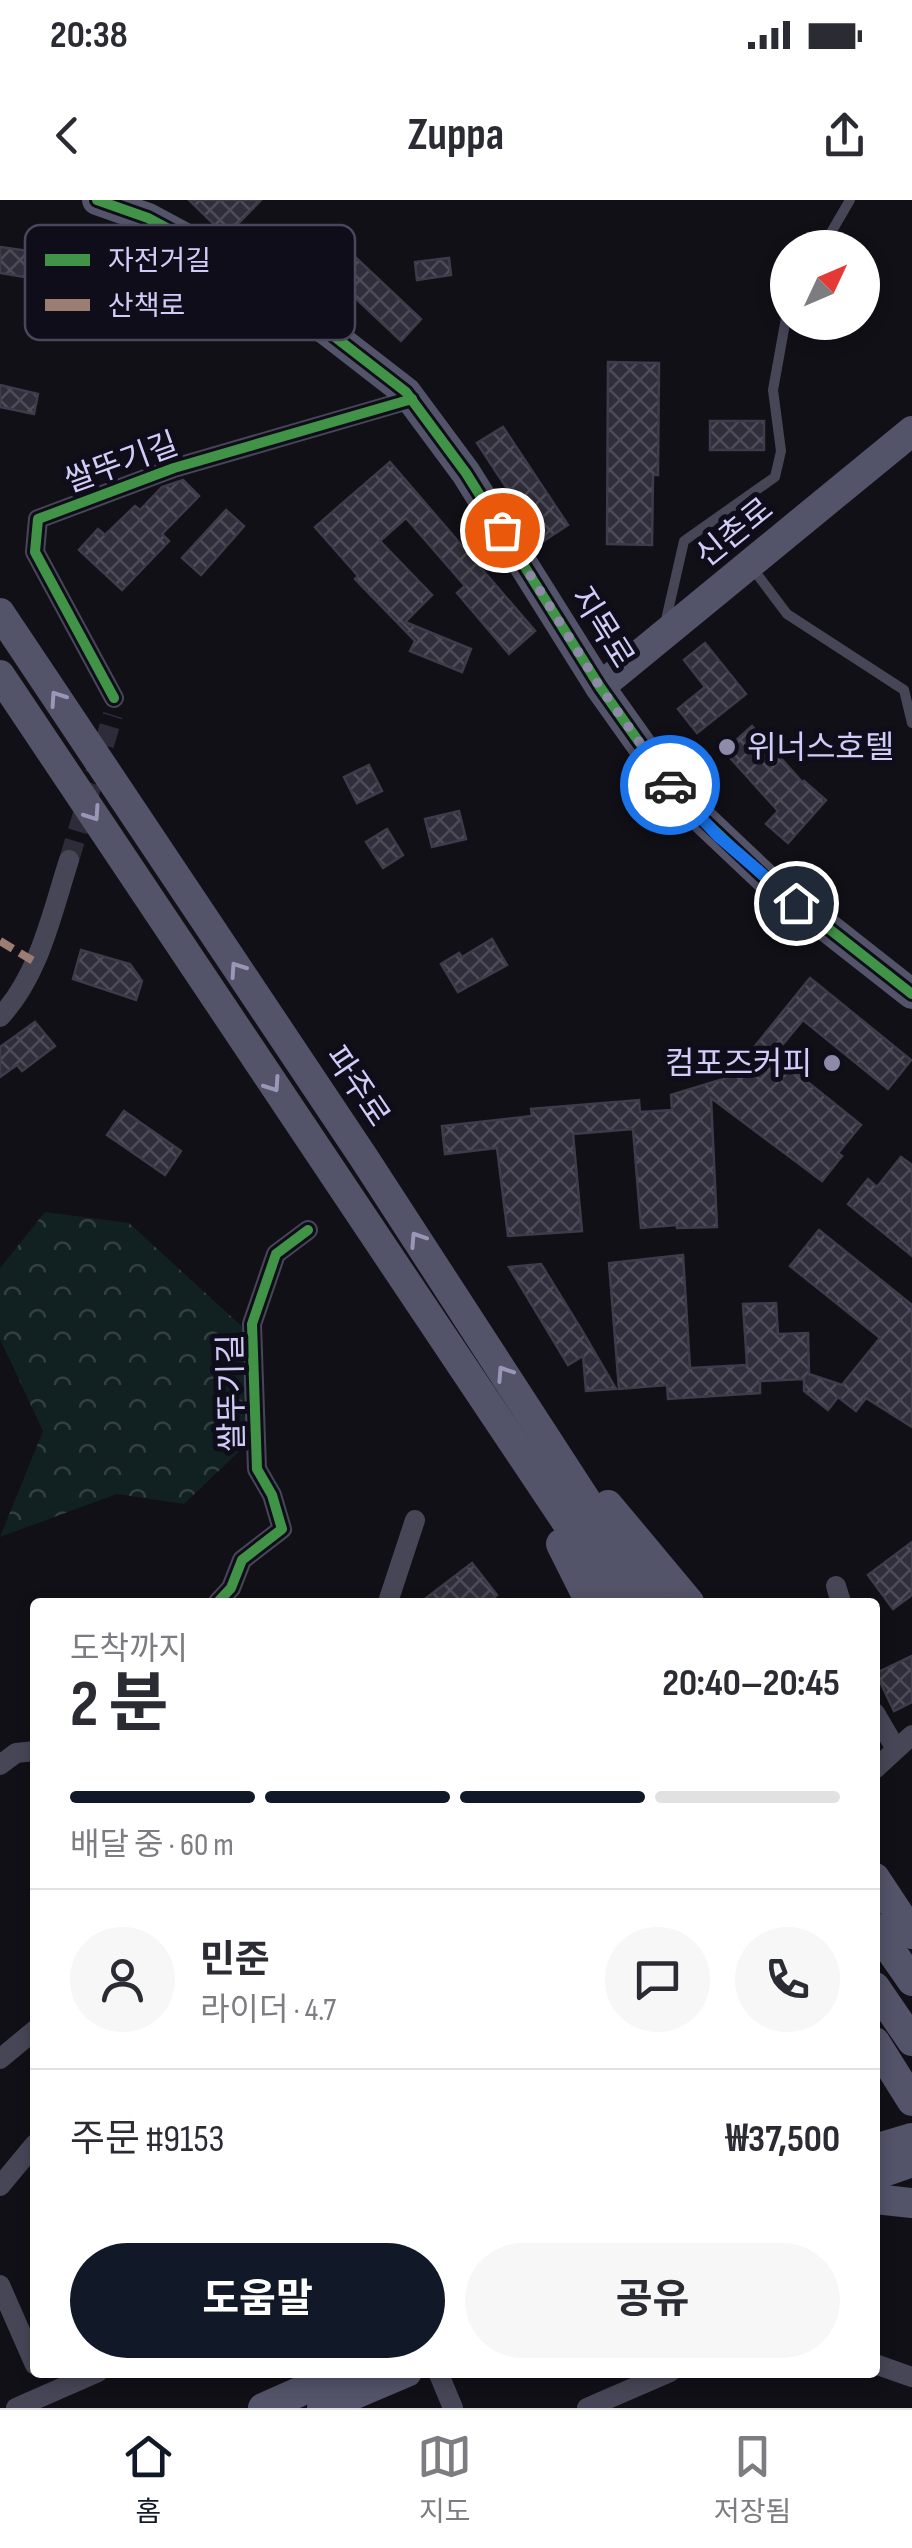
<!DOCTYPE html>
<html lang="ko">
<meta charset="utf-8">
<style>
:root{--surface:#fff;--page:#f7f7f7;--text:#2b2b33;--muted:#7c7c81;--line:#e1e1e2;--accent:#111827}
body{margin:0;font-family:"Sofia Sans Condensed","Noto Sans KR",sans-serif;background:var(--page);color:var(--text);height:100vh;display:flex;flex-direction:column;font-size:38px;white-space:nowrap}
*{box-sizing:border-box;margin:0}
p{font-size:32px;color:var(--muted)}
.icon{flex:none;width:55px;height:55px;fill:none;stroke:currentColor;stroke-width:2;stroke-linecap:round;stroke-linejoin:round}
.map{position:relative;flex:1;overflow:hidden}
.details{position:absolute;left:30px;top:1398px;width:850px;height:780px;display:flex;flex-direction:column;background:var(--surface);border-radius:10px;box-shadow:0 5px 15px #0003}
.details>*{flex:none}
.needle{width:65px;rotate:46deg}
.controls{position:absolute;left:770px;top:30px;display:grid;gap:20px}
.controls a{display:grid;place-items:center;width:110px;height:110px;border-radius:50%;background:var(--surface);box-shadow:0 5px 15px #0003;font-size:50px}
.pin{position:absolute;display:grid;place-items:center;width:85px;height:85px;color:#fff;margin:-42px;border:5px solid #fff;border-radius:50%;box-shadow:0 2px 10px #0007}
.courier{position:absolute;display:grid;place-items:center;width:100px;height:100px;margin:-50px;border:8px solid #1a73e8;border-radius:50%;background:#fff;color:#222;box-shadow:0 2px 12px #0007}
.head em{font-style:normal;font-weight:700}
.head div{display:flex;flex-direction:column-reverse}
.head{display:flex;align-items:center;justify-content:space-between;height:170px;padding:0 40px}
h1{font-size:65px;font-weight:700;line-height:75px}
.bar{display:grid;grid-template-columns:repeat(4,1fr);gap:15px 10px;align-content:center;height:120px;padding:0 40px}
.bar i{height:12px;border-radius:8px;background:var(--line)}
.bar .selected{background:var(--accent)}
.bar p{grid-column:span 4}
.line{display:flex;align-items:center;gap:25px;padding:0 40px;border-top:2px solid var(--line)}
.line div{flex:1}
.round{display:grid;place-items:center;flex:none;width:105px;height:105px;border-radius:52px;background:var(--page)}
.action{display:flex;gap:20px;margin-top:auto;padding:20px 40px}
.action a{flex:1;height:115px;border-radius:60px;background:var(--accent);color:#fff;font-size:40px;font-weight:700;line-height:115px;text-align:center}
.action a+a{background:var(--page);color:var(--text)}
.status{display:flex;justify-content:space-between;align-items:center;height:70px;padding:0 50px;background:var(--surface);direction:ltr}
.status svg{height:28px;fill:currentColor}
header{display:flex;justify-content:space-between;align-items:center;height:130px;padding:0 40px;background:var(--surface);font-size:45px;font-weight:700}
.dock{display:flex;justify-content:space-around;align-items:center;height:140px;border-top:2px solid var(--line);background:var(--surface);font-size:28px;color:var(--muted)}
.dock a{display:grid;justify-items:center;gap:5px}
.dock .selected{color:var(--accent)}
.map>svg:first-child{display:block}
.forest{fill:url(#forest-crowns)}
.building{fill:url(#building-cross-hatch);stroke:#3e3b4a;stroke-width:2.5}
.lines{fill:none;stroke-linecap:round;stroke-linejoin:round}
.street-tunnel{stroke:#2e2c39;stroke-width:20;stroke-dasharray:20 10;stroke-linecap:butt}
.lane{stroke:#474657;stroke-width:10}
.street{stroke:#474657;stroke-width:20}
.secondary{stroke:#535369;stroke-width:30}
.quiet{stroke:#9b7d72;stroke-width:8;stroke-dasharray:15 8;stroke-linecap:butt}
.cycleway-casing{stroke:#0f0d1a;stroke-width:16}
.cycleway{stroke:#419447;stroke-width:10}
.oneway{stroke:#9996b8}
.done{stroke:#8e8ba9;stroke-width:10;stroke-dasharray:0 18}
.route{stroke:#1a73e8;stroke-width:12}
.poi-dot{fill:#8e8ba9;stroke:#0f0d1a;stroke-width:4}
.labels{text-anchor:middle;stroke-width:10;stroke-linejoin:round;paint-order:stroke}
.street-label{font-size:32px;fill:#d2cdf8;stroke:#0f0d1a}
.poi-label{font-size:32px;fill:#d2cdf8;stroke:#0f0d1a;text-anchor:start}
.key{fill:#0f0d1a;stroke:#4a475d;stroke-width:2.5}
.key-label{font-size:28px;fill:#d2cdf8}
</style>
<div class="status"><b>20:38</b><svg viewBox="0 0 49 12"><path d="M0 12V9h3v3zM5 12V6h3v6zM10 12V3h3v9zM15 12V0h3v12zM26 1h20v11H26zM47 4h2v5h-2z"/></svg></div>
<header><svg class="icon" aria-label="back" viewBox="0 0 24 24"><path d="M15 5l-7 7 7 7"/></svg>Zuppa<svg class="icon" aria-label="share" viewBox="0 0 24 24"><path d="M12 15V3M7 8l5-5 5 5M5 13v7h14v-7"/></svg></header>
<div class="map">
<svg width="912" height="2208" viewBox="0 0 912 2208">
<defs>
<pattern id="forest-crowns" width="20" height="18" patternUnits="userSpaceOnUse" patternTransform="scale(2.5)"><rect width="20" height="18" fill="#112021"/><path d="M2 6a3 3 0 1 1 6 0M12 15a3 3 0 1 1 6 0" fill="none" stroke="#333f42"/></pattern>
<pattern id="building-cross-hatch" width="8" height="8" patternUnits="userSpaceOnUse" patternTransform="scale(2.5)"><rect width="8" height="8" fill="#302e3a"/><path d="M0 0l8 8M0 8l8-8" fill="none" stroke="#4d4b57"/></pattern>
</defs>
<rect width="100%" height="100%" fill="#111017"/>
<!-- forest -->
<path class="forest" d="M45,1012L129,1023L248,1132L249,1242L184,1304L117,1294L0,1337L43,1231L0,1139V1068Z"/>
<!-- building -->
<g class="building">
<path d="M189,0H261L226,36Z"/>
<path d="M0,47L29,51L25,77L0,73Z"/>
<path d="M354,56L421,119L401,141L334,78Z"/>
<path d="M449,58L451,75L417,80L415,62Z"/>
<path d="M608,162L659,163L658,275H653L652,345L607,344Z"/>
<path d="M0,185L38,194L34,214L0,207Z"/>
<rect x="710" y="221" width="54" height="29"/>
<path d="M503,227L568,325L542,342L477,243Z"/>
<path d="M390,262L535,431L509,454L457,393L465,386L406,318L380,341L432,395L405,422L471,449L462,472L410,451L415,441L355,379L358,376L315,327Z"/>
<path d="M183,280L199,296L162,334L169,341L122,390L79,350L98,329L105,335L135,306L140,310L162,287Z"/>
<path d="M226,310L244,326L201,375L182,358Z"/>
<path d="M705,443L746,494L697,533L678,509L705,487L684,460Z"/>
<path d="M752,526L803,583L804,581L826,600L788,643L766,624L778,611L724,551Z"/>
<path d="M369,565L382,591L357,603L344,577Z"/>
<path d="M459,611L466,639L432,647L425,619Z"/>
<path d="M387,629L403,655L383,668L366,642Z"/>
<path d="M492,739L507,765L458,792L441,764L459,753L462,757Z"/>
<path d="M81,750L130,764L142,781L136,800L73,779Z"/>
<path d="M810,778L911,860L888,889L803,820L774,855L861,925L838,953L842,956L822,981L711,898L717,1027L677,1028V1025L641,1028L633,929L573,934L582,1031L508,1036L497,948L445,954L442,926L532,916L531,909L639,900L640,912L672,910L671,895L730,877Z"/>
<path d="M35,822L55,846L22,871L17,865L0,877V847Z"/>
<path d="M124,911L181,951L165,975L107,935Z"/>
<path d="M901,957L912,965V1056L848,1004L868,979L877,987Z"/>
<path d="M819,1030L912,1105V1227L866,1198L856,1211L838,1197L828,1210L804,1191V1179L760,1181V1193L668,1199L667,1185L619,1189L609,1063L683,1055L690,1168L747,1165L743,1104L776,1103L778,1134L808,1133L809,1174L842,1185L880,1138L790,1066Z"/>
<path d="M541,1064L581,1129L616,1189L586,1191L583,1156L568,1165L509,1067Z"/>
<path d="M912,1342V1395L893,1409L868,1375Z"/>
<path d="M472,1363L497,1395L488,1402H421Z"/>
<path d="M912,1456V1502L894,1511L876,1473Z"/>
</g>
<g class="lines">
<!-- street-tunnel -->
<path class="street-tunnel" d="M69,660L113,515"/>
<!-- lane -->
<g class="lane">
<path d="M822,48L850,0"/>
<path d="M753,369L787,414L904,490L912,523"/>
<path d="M665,424L684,341L775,277L781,251L773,190L788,107"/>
</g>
<!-- street -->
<g class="street">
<path d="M114,498L35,352L38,319L174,268L412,199"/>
<path d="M0,817C39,776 52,713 69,660"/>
<path d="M836,1386L841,1402"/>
<path d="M218,1402L231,1388L242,1360L282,1329L272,1295L257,1269L252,1124L276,1054L308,1030"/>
<path d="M388,1402L415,1320"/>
<path d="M875,1513L896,1549"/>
<path d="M0,1565L16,1553L35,1551"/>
<path d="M875,1569L912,1535"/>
<path d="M0,1859L35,1830"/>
<path d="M0,1986L35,1944"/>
<path d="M0,2085L35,2165"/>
<path d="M875,2164L912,2177"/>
<path d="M438,2172L453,2208"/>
<path d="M16,2208L98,2172"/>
<path d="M587,2208L670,2172"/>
</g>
<!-- secondary -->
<g class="secondary">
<path d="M97,0L148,18L202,47L326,130L406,192L466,273L600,487L676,594L767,680L912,794"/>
<path d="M0,413L364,958L652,1402"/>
<path d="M0,475L620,1402"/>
<path d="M600,487L912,231"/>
<path d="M608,1305L689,1402"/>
<path d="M561,1344L590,1402"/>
<path d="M875,1678L912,1734"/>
<path d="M875,1728L912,1781"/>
<path d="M875,1787L912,1841"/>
<path d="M875,1842L912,1901"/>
<path d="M875,1949L912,1938"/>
<path d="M875,1975L912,1962"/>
<path d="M875,1999L912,2003"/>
<path d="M263,2208L344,2172"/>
<path d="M322,2208L407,2172"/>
</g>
<!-- quiet -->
<path class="quiet" d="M0,741L35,762"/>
<!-- cycleway casing -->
<g class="cycleway-casing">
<g id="cycleway">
<path d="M97,0L148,18L202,47L326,130L406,192L466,273L600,487L676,594L767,680L912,794"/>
<path d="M114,498L35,352L38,319L174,268L412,199"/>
<path d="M218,1402L231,1388L242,1360L282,1329L272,1295L257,1269L252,1124L276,1054L308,1030"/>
</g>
</g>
<!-- cycleway -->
<use href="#cycleway" class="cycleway"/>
</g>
<!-- one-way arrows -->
<defs><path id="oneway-chevron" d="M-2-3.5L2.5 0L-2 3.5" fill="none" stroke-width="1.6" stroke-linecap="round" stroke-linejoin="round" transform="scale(2.5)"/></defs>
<g class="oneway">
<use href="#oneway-chevron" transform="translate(57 498) rotate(-124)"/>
<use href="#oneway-chevron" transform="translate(93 614) rotate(56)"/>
<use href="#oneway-chevron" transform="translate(237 769) rotate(-124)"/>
<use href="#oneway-chevron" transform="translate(273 885) rotate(56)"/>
<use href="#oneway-chevron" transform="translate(417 1039) rotate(-123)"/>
<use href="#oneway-chevron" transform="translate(504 1173) rotate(-123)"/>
</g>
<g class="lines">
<!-- done -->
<path class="done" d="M502,330L600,487L670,585"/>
<!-- route -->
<path class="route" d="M670,585L718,636L796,703"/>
</g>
<!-- markers -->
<g class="poi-dot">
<circle cx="727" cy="547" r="10"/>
<circle cx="832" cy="863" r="10"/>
</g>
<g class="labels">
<!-- street labels -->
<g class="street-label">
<text transform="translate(121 262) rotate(-20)" y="11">쌀뚜기길</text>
<text transform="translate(734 332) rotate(-39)" y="11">신촌로</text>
<text transform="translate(603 427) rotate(58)" y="11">지목로</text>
<text transform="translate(358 886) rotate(56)" y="11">파주로</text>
<text transform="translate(231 1193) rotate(-91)" y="11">쌀뚜기길</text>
</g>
<!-- poi labels -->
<g class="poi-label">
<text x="747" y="558">위너스호텔</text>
<text x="812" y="874" text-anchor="end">컴포즈커피</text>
</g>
</g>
<!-- legend -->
<rect x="25" y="25" width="330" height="115" rx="15" class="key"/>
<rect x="45" y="54" width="45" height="12" fill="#419447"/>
<rect x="45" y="99" width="45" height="12" fill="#9b7d72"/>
<g class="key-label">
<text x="108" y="70">자전거길</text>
<text x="108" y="115">산책로</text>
</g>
</svg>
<div class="controls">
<a><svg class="needle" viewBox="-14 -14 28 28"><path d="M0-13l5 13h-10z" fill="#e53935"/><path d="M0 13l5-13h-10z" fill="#7c7c81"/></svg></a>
</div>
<div class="pin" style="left:502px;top:330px;background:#ea580c"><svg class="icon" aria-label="bag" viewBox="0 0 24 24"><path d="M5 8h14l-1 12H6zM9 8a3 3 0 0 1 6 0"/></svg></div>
<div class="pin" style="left:796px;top:703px;background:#1f2937"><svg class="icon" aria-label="home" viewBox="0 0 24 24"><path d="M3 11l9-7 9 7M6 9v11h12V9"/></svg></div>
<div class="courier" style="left:670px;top:585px"><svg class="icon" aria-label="car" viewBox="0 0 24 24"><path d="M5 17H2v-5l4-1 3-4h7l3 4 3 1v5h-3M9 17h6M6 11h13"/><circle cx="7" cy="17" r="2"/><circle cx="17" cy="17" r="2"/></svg></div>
<section class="details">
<div class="head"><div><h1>2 분</h1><p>도착까지</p></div><em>20:40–20:45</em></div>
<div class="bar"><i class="selected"></i><i class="selected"></i><i class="selected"></i><i></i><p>배달 중 · 60 m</p></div>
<div class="line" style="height:180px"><a class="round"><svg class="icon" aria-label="person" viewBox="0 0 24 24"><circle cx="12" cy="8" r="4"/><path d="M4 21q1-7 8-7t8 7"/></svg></a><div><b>민준</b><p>라이더 · 4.7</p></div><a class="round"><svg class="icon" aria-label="chat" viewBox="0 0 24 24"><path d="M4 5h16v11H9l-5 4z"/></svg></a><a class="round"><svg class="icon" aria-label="phone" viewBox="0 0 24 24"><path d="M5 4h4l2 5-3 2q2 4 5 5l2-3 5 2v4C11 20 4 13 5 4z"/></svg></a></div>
<div class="line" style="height:130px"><div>주문 #9153</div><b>₩37,500</b></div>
<div class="action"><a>도움말</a><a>공유</a></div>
</section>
</div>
<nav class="dock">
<a class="selected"><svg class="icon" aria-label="home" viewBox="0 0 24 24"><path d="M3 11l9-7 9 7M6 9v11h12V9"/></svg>홈</a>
<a><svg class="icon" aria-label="map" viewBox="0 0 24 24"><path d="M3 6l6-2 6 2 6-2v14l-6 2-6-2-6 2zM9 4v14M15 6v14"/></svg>지도</a>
<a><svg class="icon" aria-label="saved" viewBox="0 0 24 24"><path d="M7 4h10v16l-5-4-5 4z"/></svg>저장됨</a>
</nav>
